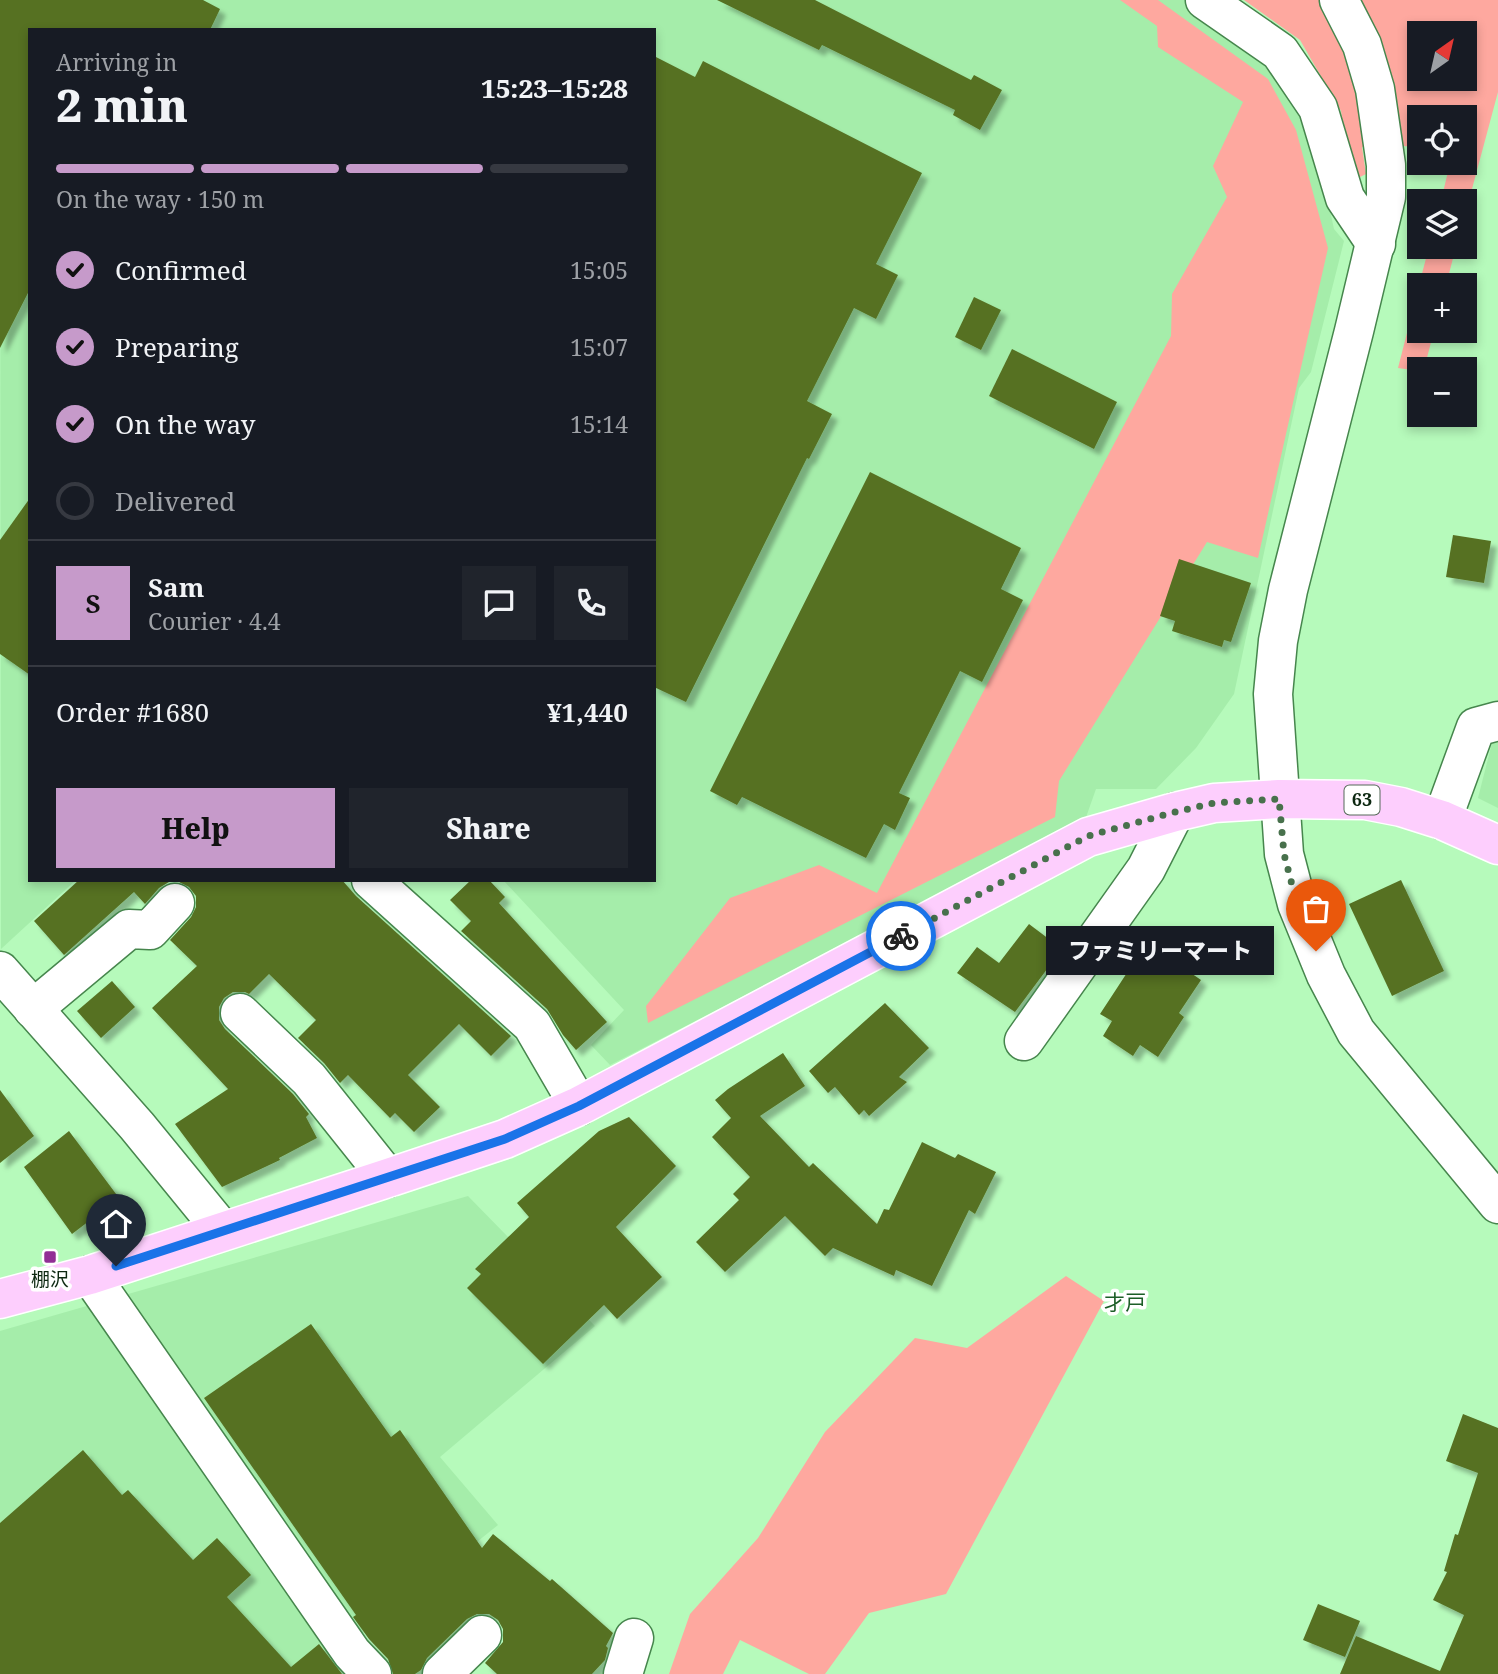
<!DOCTYPE html>
<meta charset="utf-8">
<style>
:root{--surface:#171b24;--page:#20242c;--text:#f1f3f6;--muted:#9ea1a6;--line:#363941;--accent:#c69aca}
body{margin:0;font-family:"Noto Serif","Noto Sans JP",serif;background:var(--page);color:var(--text);height:100vh;display:flex;flex-direction:column;font-size:26px;white-space:nowrap}
*{box-sizing:border-box;margin:0}
p{font-size:23px;color:var(--muted)}
.icon{flex:none;width:38px;height:38px;fill:none;stroke:currentColor;stroke-width:2;stroke-linecap:round;stroke-linejoin:round}
.map{position:relative;flex:1;overflow:hidden}
.sheet{position:absolute;left:28px;top:28px;width:628px;height:854px;display:flex;flex-direction:column;background:var(--surface);border-radius:0px;box-shadow:0 4px 10px #0003}
.sheet>*{flex:none}
.needle{width:46px;rotate:34deg}
.fabs{position:absolute;left:1407px;top:21px;display:grid;gap:14px}
.fabs a{display:grid;place-items:center;width:70px;height:70px;border-radius:0px;background:var(--surface);box-shadow:0 4px 10px #0003;font-size:35px}
.pin{position:absolute;display:grid;place-items:center;width:60px;height:60px;color:#fff;margin:-72px -30px;border-radius:50% 50% 50% 0;rotate:-45deg;box-shadow:0 0 7px #0007}
.pin .icon{rotate:45deg}
.courier{position:absolute;display:grid;place-items:center;width:70px;height:70px;margin:-35px;border:5px solid #1a73e8;border-radius:50%;background:#fff;color:#222;box-shadow:0 2px 9px #0007}
.bubble{position:absolute;height:49px;border-radius:0px;background:var(--surface);box-shadow:0 4px 10px #0003;font-size:23px;font-weight:800;line-height:49px;text-align:center}
.overview em{font-style:normal;font-weight:800}
.overview div{display:flex;flex-direction:column-reverse}
.overview{display:flex;align-items:center;justify-content:space-between;height:119px;padding:0 28px}
h1{font-size:46px;font-weight:800;line-height:52px}
.bar{display:grid;grid-template-columns:repeat(4,1fr);gap:10px 7px;align-content:center;height:84px;padding:0 28px}
.bar i{height:9px;border-radius:5px;background:var(--line)}
.bar .active{background:var(--accent)}
.bar p{grid-column:span 4}
.line{display:flex;align-items:center;gap:18px;padding:0 28px;border-top:2px solid var(--line)}
.line div{flex:1}
.round{display:grid;place-items:center;flex:none;width:74px;height:74px;border-radius:0px;background:var(--page)}
ol{padding:0 28px;list-style:none}
li{display:flex;align-items:center;gap:21px;height:77px}
li p{margin-inline-start:auto}
li .icon{padding:7px;border-radius:50%;background:var(--accent);color:#111;stroke-width:4}
li:last-child{color:var(--muted)}
li i{width:38px;height:38px;border:4px solid var(--line);border-radius:50%}
.primary-button{display:flex;gap:14px;margin-top:auto;padding:14px 28px}
.primary-button a{flex:1;height:80px;border-radius:0px;background:var(--accent);color:#111;font-size:28px;font-weight:800;line-height:80px;text-align:center}
.primary-button a+a{background:var(--page);color:var(--text)}
.map>svg:first-child{display:block}
.built{fill:#a5edaa}
.green{fill:#fea89f;fill-rule:evenodd}
.building{fill:#567124;filter:url(#shadow)}
.lines{fill:none;stroke-linecap:round;stroke-linejoin:round}
.minor-casing{stroke:#46864d;stroke-width:41}
.tertiary-casing{stroke:#46864d;stroke-width:41}
.primary-casing{stroke:#fff;stroke-width:41}
.minor{stroke:#fff;stroke-width:38}
.tertiary{stroke:#fff;stroke-width:38}
.primary{stroke:#fdcefd;stroke-width:38}
.done{stroke:#48714c;stroke-width:7;stroke-dasharray:0 12.6}
.route{stroke:#1a73e8;stroke-width:9}
.poi-dot{fill:#912e95;stroke:#fff;stroke-width:2.5}
.labels{text-anchor:middle;stroke-width:7;stroke-linejoin:round;paint-order:stroke}
.shield{fill:#fff;stroke:#556858;stroke-width:2}
.shield-label{font-size:18px;font-weight:bold;fill:#0c2710}
.poi-label{font-size:19px;fill:#0c2710;stroke:#fff}
.neighbourhood-label{font-size:21px;fill:#1c5e27;stroke:#fff}
</style>
<div class="map">
<svg width="1498" height="1674" viewBox="0 0 1498 1674">
<defs>
<filter id="shadow"><feDropShadow dx="6" dy="6" stdDeviation="2" flood-color="#0004"/></filter>
</defs>
<rect width="100%" height="100%" fill="#b6fabb"/>
<!-- built -->
<g class="built">
<path d="M0,0H1186L1277,65L1309,113L1334,229L1344,241L1311,372L1299,388L1234,694L1196,748L1156,789H1096L1085,820L610,1065L591,1045L624,1010L503,880H654V30H30V880H76L1,949Z"/>
<path d="M1498,737V808L1478,798L1492,743Z"/>
<path d="M468,1196L595,1326L440,1457L498,1525L338,1653L357,1674H0V1331Z"/>
</g>
<!-- green -->
<g class="green">
<path d="M1120,0H1158L1268,79L1296,130L1328,248L1258,558L1207,542L1059,781L1055,817L648,1023L646,1006L730,898L819,865L877,893L1171,336L1172,294L1227,197L1213,166L1243,102L1158,47L1157,26Z"/>
<path d="M1244,0H1498V92L1465,215V201H1441L1450,163H1465V117H1419V146L1362,147L1366,174L1352,181L1341,111L1300,40ZM1419,33H1465V79H1419Z"/>
<path d="M1429,247H1456L1446,285H1419Z"/>
<path d="M1419,286V331H1434L1424,369L1419,371L1398,368Z"/>
<path d="M1066,1276L1104,1301L946,1594L869,1613L825,1674H809L740,1640L723,1674H669L690,1614L758,1538L825,1432L915,1338L967,1348Z"/>
</g>
<!-- building -->
<g class="building">
<path d="M0,0H203L220,9L210,30H30V289L0,348Z"/>
<path d="M717,0H815L971,80L974,75L1002,90L980,130L953,115L955,110L822,45L819,50Z"/>
<path d="M654,56L695,77L703,61L922,173L876,264L898,275L876,319L854,308L807,401L832,414L809,459L807,458L686,702L654,687Z"/>
<path d="M974,297L1001,310L981,350L955,337Z"/>
<path d="M1012,349L1117,402L1094,449L989,396Z"/>
<path d="M870,472L1021,548L1001,589L1023,600L982,682L960,671L899,793L910,798L895,830L884,824L866,858L742,797L737,805L710,791Z"/>
<path d="M30,498V675L0,654V540Z"/>
<path d="M1453,535L1491,541L1484,583L1446,577Z"/>
<path d="M1179,559L1251,583L1231,642L1224,640L1222,647L1172,631L1175,621L1160,616Z"/>
<path d="M79,880H342L356,896L511,1036L491,1056L459,1024L408,1075L440,1107L414,1132L395,1113L390,1118L348,1075L340,1083L324,1063L298,1038L316,1020L269,974L249,994L245,992H233L224,998L219,1007V1020L225,1029L293,1094L309,1114L306,1117L317,1138L279,1158L280,1160L222,1187L175,1124L228,1089L152,1008L197,966L170,940L191,917L196,907V896L189,887L179,882H169L159,888L145,904L134,892L64,955L34,921Z"/>
<path d="M471,880H489L505,897L499,903L607,1022L576,1050L563,1035L547,1009L461,931L471,921L450,900Z"/>
<path d="M1401,880L1444,971L1392,996L1349,904Z"/>
<path d="M1029,924L1062,949L1015,1012L957,973L977,947L999,963Z"/>
<path d="M1155,930L1181,947L1172,960L1201,980L1179,1013L1184,1017L1158,1057L1140,1045L1133,1056L1103,1036L1112,1021L1100,1014Z"/>
<path d="M112,981L135,1007L101,1038L77,1011Z"/>
<path d="M885,1003L929,1048L899,1077L907,1082L869,1116L864,1110L859,1115L835,1087L828,1093L809,1071Z"/>
<path d="M783,1053L805,1086L760,1116L809,1167L813,1163L877,1224L884,1209L889,1210L922,1142L955,1158L958,1154L996,1172L975,1214L969,1210L932,1286L896,1270L894,1276L833,1248L825,1256L785,1216L725,1272L696,1242L739,1200L733,1194L750,1177L712,1137L731,1118L715,1100L728,1089Z"/>
<path d="M0,1090L34,1136L0,1163Z"/>
<path d="M629,1117L676,1166L616,1227L662,1277L617,1319L604,1305L543,1364L467,1288L481,1274L475,1269L529,1217L517,1203L599,1131Z"/>
<path d="M69,1131L128,1210L102,1230L93,1218L72,1234L24,1167Z"/>
<path d="M311,1324L391,1437L400,1430L482,1548L493,1534L550,1581L552,1579L613,1633L606,1646L608,1648L605,1660L592,1674H497L485,1663L503,1642V1629L498,1620L489,1614H477L467,1619L427,1658L421,1670L415,1674H393L388,1659L369,1639L353,1617L356,1615L204,1398Z"/>
<path d="M1463,1414L1498,1428V1674H1340L1356,1636L1440,1671L1464,1615L1433,1600L1447,1572L1444,1571L1455,1534L1458,1535L1478,1473L1446,1461Z"/>
<path d="M83,1450L122,1495L128,1490L193,1560L217,1538L251,1575L227,1597L291,1667L319,1644L342,1674H0V1523Z"/>
<path d="M1318,1604L1360,1621L1345,1657L1303,1640Z"/>
</g>
<g class="lines">
<!-- minor casing -->
<g class="minor-casing">
<g id="minor">
<path d="M1205,0L1280,52L1318,108L1345,198L1376,244"/>
<path d="M1442,820L1476,727L1498,721"/>
<path d="M371,880L532,1025L579,1106"/>
<path d="M33,1009L129,929L150,930L175,903"/>
<path d="M240,1013L309,1079L388,1178"/>
<path d="M1024,1041L1146,869L1175,812"/>
<path d="M90,1275L352,1653L372,1674"/>
<path d="M442,1674L482,1635"/>
<path d="M623,1674L634,1638"/>
</g>
</g>
<!-- tertiary casing -->
<g class="tertiary-casing">
<g id="tertiary">
<path d="M1339,0L1362,45L1375,89L1386,165V197L1354,331L1288,590L1278,641L1273,694L1284,854L1297,904L1326,975L1356,1032L1498,1204"/>
<path d="M0,971L137,1126L222,1230"/>
</g>
</g>
<!-- primary casing -->
<g class="primary-casing">
<path id="primary" d="M0,1299L90,1275L388,1178L505,1139L579,1106L1088,837L1175,812L1214,803L1279,799L1365,800L1401,807L1442,820L1498,845"/>
</g>
<!-- minor -->
<use href="#minor" class="minor"/>
<!-- tertiary -->
<use href="#tertiary" class="tertiary"/>
<!-- primary -->
<use href="#primary" class="primary"/>
</g>
<g class="lines">
<!-- done -->
<path class="done" d="M901,936L1088,836L1175,812L1214,803L1279,799L1284,854L1297,904L1316,951"/>
<!-- route -->
<path class="route" d="M116,1266L505,1139L579,1106L901,936"/>
</g>
<!-- markers -->
<rect class="poi-dot" x="43" y="1250" width="14" height="14" rx="3.5"/>
<g class="labels">
<!-- shield labels -->
<rect class="shield" x="1344.5" y="785.5" width="35" height="29" rx="5"/>
<g class="shield-label">
<text x="1362" y="806">63</text>
</g>
<!-- poi labels -->
<g class="poi-label">
<text x="50" y="1286">棚沢</text>
</g>
<!-- neighbourhood labels -->
<g class="neighbourhood-label">
<text x="1125" y="1310">才戸</text>
</g>
</g>
</svg>
<div class="fabs">
<a><svg class="needle" viewBox="-14 -14 28 28"><path d="M0-13l5 13h-10z" fill="#e53935"/><path d="M0 13l5-13h-10z" fill="#9ea1a6"/></svg></a>
<a><svg class="icon" aria-label="locate" viewBox="0 0 24 24"><circle cx="12" cy="12" r="6"/><path d="M12 2v4M12 18v4M2 12h4M18 12h4"/></svg></a>
<a><svg class="icon" aria-label="layers" viewBox="0 0 24 24"><path d="M12 4l9 5-9 5-9-5zM3 14l9 5 9-5"/></svg></a>
<a>+</a>
<a>−</a>
</div>
<div class="pin" style="left:1316px;top:951px;background:#ea580c"><svg class="icon" aria-label="bag" viewBox="0 0 24 24"><path d="M5 8h14l-1 12H6zM9 8a3 3 0 0 1 6 0"/></svg></div>
<div class="pin" style="left:116px;top:1266px;background:#1f2937"><svg class="icon" aria-label="home" viewBox="0 0 24 24"><path d="M3 11l9-7 9 7M6 9v11h12V9"/></svg></div>
<div class="courier" style="left:901px;top:936px"><svg class="icon" aria-label="bike" viewBox="0 0 24 24"><circle cx="6" cy="16" r="4"/><circle cx="18" cy="16" r="4"/><path d="M6 16l4-8h5l3 8M10 8l3 8H6M13 5h3"/></svg></div>
<div class="bubble" style="left:1046px;top:926px;width:228px">ファミリーマート</div>
<section class="sheet">
<div class="overview"><div><h1>2 min</h1><p>Arriving in</p></div><em>15:23–15:28</em></div>
<div class="bar"><i class="active"></i><i class="active"></i><i class="active"></i><i></i><p>On the way · 150 m</p></div>
<ol>
<li><svg class="icon" aria-label="check" viewBox="0 0 24 24"><path d="M5 12l5 5 9-10"/></svg>Confirmed<p>15:05</p></li>
<li><svg class="icon" aria-label="check" viewBox="0 0 24 24"><path d="M5 12l5 5 9-10"/></svg>Preparing<p>15:07</p></li>
<li><svg class="icon" aria-label="check" viewBox="0 0 24 24"><path d="M5 12l5 5 9-10"/></svg>On the way<p>15:14</p></li>
<li><i></i>Delivered</li>
</ol>
<div class="line" style="height:126px"><b class="round" style="background:var(--accent);color:#111">S</b><div><b>Sam</b><p>Courier · 4.4</p></div><a class="round"><svg class="icon" aria-label="chat" viewBox="0 0 24 24"><path d="M4 5h16v11H9l-5 4z"/></svg></a><a class="round"><svg class="icon" aria-label="phone" viewBox="0 0 24 24"><path d="M5 4h4l2 5-3 2q2 4 5 5l2-3 5 2v4C11 20 4 13 5 4z"/></svg></a></div>
<div class="line" style="height:91px"><div>Order #1680</div><b>¥1,440</b></div>
<div class="primary-button"><a>Help</a><a>Share</a></div>
</section>
</div>
